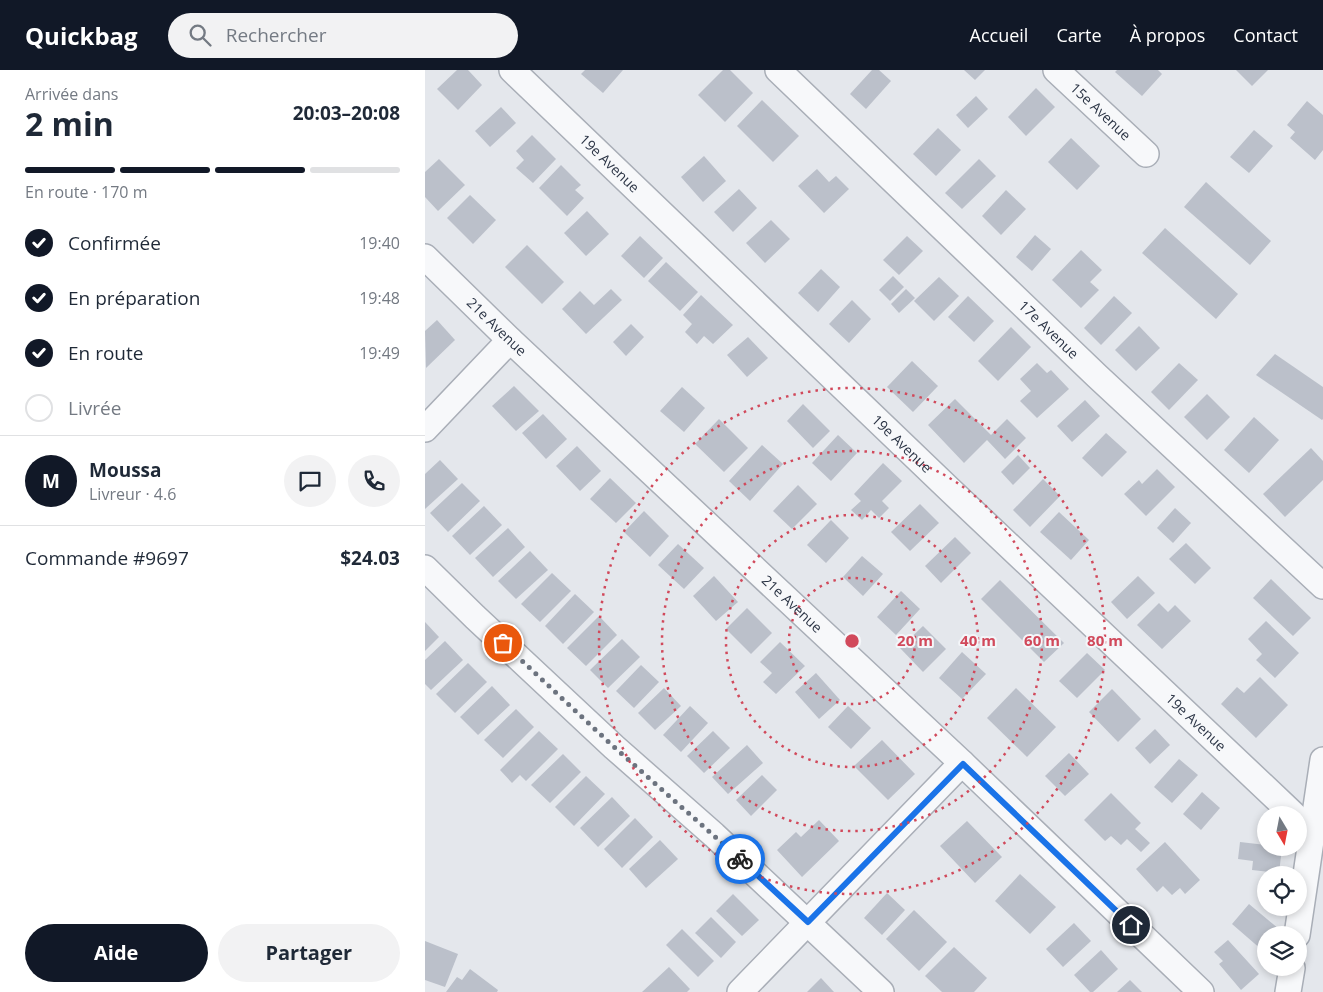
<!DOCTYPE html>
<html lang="fr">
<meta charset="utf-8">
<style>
:root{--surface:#fff;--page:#f2f2f3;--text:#1f2937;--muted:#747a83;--line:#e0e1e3;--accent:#111827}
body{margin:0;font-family:"Open Sans",sans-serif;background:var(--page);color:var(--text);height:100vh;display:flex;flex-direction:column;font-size:19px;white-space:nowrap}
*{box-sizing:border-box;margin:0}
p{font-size:16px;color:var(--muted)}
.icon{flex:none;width:28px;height:28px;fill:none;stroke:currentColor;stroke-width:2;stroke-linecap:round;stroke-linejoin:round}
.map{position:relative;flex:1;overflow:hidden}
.drawer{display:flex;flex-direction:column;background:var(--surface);width:425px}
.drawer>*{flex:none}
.needle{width:32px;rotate:170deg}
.tools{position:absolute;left:832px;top:736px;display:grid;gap:10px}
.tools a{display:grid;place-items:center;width:50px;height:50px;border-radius:50%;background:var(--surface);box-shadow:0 2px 8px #0003;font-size:25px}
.pin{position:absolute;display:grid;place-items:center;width:42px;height:42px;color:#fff;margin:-21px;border:2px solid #fff;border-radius:50%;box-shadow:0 1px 5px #0007}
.courier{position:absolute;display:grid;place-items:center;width:50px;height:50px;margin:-25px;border:4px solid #1a73e8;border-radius:50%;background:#fff;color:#222;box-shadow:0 1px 6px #0007}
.summary em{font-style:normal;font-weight:700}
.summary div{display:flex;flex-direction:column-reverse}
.summary{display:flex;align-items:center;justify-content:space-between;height:85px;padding:0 25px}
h1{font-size:32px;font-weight:700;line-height:38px}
.bar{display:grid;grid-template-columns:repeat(4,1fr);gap:8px 5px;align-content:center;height:60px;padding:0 25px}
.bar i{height:6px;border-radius:4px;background:var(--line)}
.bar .current{background:var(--accent)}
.bar p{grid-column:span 4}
.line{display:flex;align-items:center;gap:12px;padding:0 25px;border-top:1px solid var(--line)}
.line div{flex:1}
.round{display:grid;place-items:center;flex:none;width:52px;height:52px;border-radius:26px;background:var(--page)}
ol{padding:0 25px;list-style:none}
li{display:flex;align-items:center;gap:15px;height:55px}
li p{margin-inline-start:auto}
li .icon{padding:5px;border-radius:50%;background:var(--accent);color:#fff;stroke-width:4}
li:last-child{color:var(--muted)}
li i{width:28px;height:28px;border:2px solid var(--line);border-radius:50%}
.button{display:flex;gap:10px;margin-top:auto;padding:10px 25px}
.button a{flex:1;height:58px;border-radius:30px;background:var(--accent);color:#fff;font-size:20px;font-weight:700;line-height:58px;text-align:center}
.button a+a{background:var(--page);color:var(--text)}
header{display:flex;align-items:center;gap:30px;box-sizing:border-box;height:70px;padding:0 25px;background:var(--accent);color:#fff}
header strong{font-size:24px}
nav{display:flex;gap:28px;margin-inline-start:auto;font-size:18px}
.search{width:350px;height:45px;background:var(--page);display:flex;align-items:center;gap:12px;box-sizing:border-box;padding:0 18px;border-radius:28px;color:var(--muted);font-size:19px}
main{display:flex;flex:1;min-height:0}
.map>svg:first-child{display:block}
.building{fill:#bbc0ca}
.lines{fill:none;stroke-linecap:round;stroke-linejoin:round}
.minor-casing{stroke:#a9aeb7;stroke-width:28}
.minor{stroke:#f7f8fa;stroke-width:25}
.done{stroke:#6c737f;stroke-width:5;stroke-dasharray:0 9}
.route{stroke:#1a73e8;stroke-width:6}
.ring{fill:none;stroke:#d1495b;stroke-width:2.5;stroke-dasharray:2.5 5}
.labels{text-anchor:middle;stroke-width:4;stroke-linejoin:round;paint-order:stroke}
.street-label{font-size:14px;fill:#2b3445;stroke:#f4f6f9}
.centre{fill:#d1495b;stroke:#f4f6f9;stroke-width:2.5}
.ring-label{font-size:15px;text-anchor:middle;font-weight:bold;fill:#d1495b;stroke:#f4f6f9;stroke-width:4;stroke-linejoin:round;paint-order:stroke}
</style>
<header>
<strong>Quickbag</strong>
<div class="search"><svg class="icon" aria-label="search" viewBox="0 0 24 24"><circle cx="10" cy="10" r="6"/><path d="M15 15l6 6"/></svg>Rechercher</div>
<nav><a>Accueil</a><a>Carte</a><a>À propos</a><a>Contact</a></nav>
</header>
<main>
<section class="drawer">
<div class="summary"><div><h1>2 min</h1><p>Arrivée dans</p></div><em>20:03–20:08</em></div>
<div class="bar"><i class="current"></i><i class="current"></i><i class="current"></i><i></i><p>En route · 170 m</p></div>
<ol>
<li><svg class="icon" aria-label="check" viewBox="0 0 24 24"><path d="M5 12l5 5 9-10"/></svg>Confirmée<p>19:40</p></li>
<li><svg class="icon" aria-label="check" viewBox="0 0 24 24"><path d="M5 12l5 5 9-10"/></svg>En préparation<p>19:48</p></li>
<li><svg class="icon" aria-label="check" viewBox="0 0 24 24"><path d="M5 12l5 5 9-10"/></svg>En route<p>19:49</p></li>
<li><i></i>Livrée</li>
</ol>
<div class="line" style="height:90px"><b class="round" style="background:var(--accent);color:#fff">M</b><div><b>Moussa</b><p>Livreur · 4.6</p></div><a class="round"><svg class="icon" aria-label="chat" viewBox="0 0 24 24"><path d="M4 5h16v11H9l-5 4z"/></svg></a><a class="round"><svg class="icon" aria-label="phone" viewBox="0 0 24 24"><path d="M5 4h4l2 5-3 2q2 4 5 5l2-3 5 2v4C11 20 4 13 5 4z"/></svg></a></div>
<div class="line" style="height:65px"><div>Commande #9697</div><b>$24.03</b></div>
<div class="button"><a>Aide</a><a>Partager</a></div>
</section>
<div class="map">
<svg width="898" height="922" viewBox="0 0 898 922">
<rect width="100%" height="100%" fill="#e4e7ec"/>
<!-- building -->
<g class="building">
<path d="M32,0H43L57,15L33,40L12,19Z"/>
<path d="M160,0H198L178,23L156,4Z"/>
<path d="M298,0H305L328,23L300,52L273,25Z"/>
<path d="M447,0H454L466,11L441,39L425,24Z"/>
<path d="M539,0H560L550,10Z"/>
<path d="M692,0H733L737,4L717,26L690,2Z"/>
<path d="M811,0H843L827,16Z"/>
<path d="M611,18L630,37L601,66L583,47Z"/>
<path d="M551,26L563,39L543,58L531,45Z"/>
<path d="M337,30L374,66L348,92L312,56Z"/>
<path d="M882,31L898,45V80L890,90L865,68L870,62L862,55Z"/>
<path d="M76,37L91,53L65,77L50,61Z"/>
<path d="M513,58L536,80L511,106L488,84Z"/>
<path d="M829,60L848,76L824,103L805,87Z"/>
<path d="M107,65L131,89L108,113L91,98L99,90L91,81Z"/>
<path d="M646,68L675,96L652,120L623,92Z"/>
<path d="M279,86L301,111L278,132L256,107Z"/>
<path d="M14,89L40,115L13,141L0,127V102Z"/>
<path d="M554,89L571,106L537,139L520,123Z"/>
<path d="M136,95L156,115L150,120L159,128L142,146L114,118Z"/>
<path d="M392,99L404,112L411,106L424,119L399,143L373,116Z"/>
<path d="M781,112L846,171L825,195L759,137Z"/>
<path d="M314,119L332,138L308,162L289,142Z"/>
<path d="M581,120L601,139L576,165L557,146Z"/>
<path d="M45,125L71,150L48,174L22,148Z"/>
<path d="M162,141L184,164L161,186L139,163Z"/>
<path d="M346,150L365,169L340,193L321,173Z"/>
<path d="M740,158L813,224L791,249L717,183Z"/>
<path d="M610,165L626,179L607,201L591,187Z"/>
<path d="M215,166L238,188L219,208L196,186Z"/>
<path d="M482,166L498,181L474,205L458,190Z"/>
<path d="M102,175L139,212L117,234L80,197Z"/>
<path d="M656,180L677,200L665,212L674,220L656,238L627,210Z"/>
<path d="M241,192L273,222L255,241L223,211Z"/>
<path d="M396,199L415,217L393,242L373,223Z"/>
<path d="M468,206L479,217L465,231L454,220Z"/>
<path d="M514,207L534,226L509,251L489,231Z"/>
<path d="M186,219L197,230L161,264L137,239L155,221L169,235Z"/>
<path d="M481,219L490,228L474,243L466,234Z"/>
<path d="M276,225L308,255L288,274L279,266L272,274L260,262L267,254L258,245Z"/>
<path d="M543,226L569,251L549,272L523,247Z"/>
<path d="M689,226L707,243L676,275L659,258Z"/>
<path d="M427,230L446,249L424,273L404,254Z"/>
<path d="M12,250L30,270L1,298L0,261Z"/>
<path d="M206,254L219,267L201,286L188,272Z"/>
<path d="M714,256L735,278L711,301L690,280Z"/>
<path d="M586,257L606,277L573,311L553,291Z"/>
<path d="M323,267L343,288L322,307L302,285Z"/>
<path d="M850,284L898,317V349L897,350L831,305Z"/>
<path d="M487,291L513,316L488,342L462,317Z"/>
<path d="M612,293L622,303L626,300L644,319L612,348L595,331L606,321L595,309Z"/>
<path d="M754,293L773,310L744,340L726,322Z"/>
<path d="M89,316L114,341L91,361L67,336Z"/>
<path d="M257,317L280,338L259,362L235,341Z"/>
<path d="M782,324L805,347L782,370L759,347Z"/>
<path d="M530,329L566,365L582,349L601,368L580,389L562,370L539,393L503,355Z"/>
<path d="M660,330L675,346L647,372L632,356Z"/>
<path d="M378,334L405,361L388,378L362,351Z"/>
<path d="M118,344L142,369L121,389L97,363Z"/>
<path d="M829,347L854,370L824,403L799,380Z"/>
<path d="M294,349L323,378L299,402L270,374Z"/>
<path d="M681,363L702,382L677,407L657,388Z"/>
<path d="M413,365L432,383L406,411L387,393Z"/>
<path d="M337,375L358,394L325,431L304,411Z"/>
<path d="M152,376L176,401L155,421L131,396Z"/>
<path d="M886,378L898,391V410L860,447L838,424Z"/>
<path d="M593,385L605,398L588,415L576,402Z"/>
<path d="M15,390L33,409L0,439V404Z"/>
<path d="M458,393L477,411L457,431L464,438L454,448L446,440L437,450L426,440L436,431L429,424Z"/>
<path d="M732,399L750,417L721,446L699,424L714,410L717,414Z"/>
<path d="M185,408L211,433L191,453L165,429Z"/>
<path d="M618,409L635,426L605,457L588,440Z"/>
<path d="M37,413L55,431L23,462L5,443Z"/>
<path d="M373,415L392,434L367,459L348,441Z"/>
<path d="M495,434L514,453L485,481L466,462Z"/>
<path d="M59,436L77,455L45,485L27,466Z"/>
<path d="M750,438L766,453L748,473L732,458Z"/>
<path d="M219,441L244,466L225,487L199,462Z"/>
<path d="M634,442L664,470L646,490L615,462Z"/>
<path d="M406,450L424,468L401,493L382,475Z"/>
<path d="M83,458L100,477L68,507L50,488Z"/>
<path d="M530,467L546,483L516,513L500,496Z"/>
<path d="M761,473L786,498L770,514L744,489Z"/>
<path d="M253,474L279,498L259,519L233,495Z"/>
<path d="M105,481L123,500L91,529L73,511Z"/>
<path d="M437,486L458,504L438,526L418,507Z"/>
<path d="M127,503L146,521L115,552L96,534Z"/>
<path d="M289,506L313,532L291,551L268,526Z"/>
<path d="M713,506L730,523L702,549L686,532Z"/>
<path d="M846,509L886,548L868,566L828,528Z"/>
<path d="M575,510L639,573L619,592L556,529Z"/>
<path d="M476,521L495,539L471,565L452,547Z"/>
<path d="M150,524L169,542L138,574L120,556Z"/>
<path d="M734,533L743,542L750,535L766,551L737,579L712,555Z"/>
<path d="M322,538L347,563L326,584L301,559Z"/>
<path d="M174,546L192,565L161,596L142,578Z"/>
<path d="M841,551L874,583L850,608L831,590L837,584L823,569Z"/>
<path d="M0,552L14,567L0,581Z"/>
<path d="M498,556L521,579L498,602L475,578Z"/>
<path d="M197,569L215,587L183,618L165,600Z"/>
<path d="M20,571L38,590L6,620L0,614V590Z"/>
<path d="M355,572L380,596L351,624L338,612L347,603L335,592Z"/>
<path d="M537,582L561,604L537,629L514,608Z"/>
<path d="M662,583L680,600L652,628L634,611Z"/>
<path d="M43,593L62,612L30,643L11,624Z"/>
<path d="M216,595L234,612L209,638L191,621Z"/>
<path d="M391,603L415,630L394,649L370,622Z"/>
<path d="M835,607L863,635L831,668L796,634L812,617L819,623Z"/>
<path d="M67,616L85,635L53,665L35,647Z"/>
<path d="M239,618L256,636L230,660L213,643Z"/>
<path d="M591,618L631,657L602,687L562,648Z"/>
<path d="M687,619L716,649L693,672L664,642Z"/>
<path d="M265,636L283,653L256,682L238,665Z"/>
<path d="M423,636L446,658L426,679L403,657Z"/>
<path d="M91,639L109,657L78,688L59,670Z"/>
<path d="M730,659L745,675L725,694L710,678Z"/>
<path d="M114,661L133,679L101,711L95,705L87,713L75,700Z"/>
<path d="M288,661L305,678L279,703L262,686Z"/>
<path d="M457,670L490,704L463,730L429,696Z"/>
<path d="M322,675L338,693L303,724L287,707Z"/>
<path d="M644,683L664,704L640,726L620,706Z"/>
<path d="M138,684L156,702L125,733L106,715Z"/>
<path d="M754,689L773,705L747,733L729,717Z"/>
<path d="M337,705L352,720L326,746L311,730Z"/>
<path d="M161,706L180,724L149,756L130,737Z"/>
<path d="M777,722L795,738L776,760L758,744Z"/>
<path d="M686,723L716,753L710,759L725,773L716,782L702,769L696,775L686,766L680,771L659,750Z"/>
<path d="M187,727L205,746L173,777L155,758Z"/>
<path d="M210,748L228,767L197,798L179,779Z"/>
<path d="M394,750L414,771L377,807L352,780L371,762L376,767Z"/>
<path d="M542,751L577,787L550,813L515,776Z"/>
<path d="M235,770L253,789L221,818L204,799Z"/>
<path d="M740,772L775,810L760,824L755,818L747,825L738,816L732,822L711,799Z"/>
<path d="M815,772L841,775V778H857L854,803L827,800L828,791L813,789Z"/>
<path d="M595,804L631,837L605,864L570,831Z"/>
<path d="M462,823L480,840L457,865L439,848Z"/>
<path d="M308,824L334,850L317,866L291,841Z"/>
<path d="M824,834L854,859L849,865H841V875L837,880L807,854Z"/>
<path d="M489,840L522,872L494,901L461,869Z"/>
<path d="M286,847L311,872L296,888L270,863Z"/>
<path d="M649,853L666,871L638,897L621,879Z"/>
<path d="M257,859L289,891L273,907L241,875Z"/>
<path d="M803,870L834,904L816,920L794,894L798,891L789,882Z"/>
<path d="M0,871L33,884L20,917L0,910Z"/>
<path d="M529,877L562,908L549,922H517L500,906Z"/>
<path d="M676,880L693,899L668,922H665L649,905Z"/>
<path d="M244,897L265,919L262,922H217Z"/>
<path d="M45,899L73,920L72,922H21L32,907L37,910Z"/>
<path d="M396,908L409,922H382Z"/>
<path d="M705,910L717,922H692Z"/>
</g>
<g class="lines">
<!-- minor casing -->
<g class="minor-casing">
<g id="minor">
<path id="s1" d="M87,0L524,419L869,745"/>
<path id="s2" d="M353,0L672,306L898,516"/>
<path id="s3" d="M631,0L721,84"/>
<path id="s4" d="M0,187L85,270L537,693L776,922"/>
<path d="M0,359L85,270"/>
<path d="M0,498L50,547L189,677L289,765L456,922"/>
<path d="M872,865L898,690"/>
<path d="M315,922L537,693"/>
<path d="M863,922L867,898"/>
</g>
</g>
<!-- minor -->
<use href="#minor" class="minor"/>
</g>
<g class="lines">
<!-- done -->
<path class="done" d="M78,573L189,677L315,789"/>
<!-- route -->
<path class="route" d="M315,789L383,852L538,694L706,855"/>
</g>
<!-- distance rings -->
<g class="ring">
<circle cx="427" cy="571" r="63"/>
<circle cx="427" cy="571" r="126"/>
<circle cx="427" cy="571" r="190"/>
<circle cx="427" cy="571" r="253"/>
</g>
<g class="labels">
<!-- street labels -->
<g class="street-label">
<text dy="5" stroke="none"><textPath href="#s3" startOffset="61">15e Avenue</textPath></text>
<text dy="5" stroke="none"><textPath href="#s1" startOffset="135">19e Avenue</textPath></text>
<text dy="5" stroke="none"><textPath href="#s4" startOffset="100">21e Avenue</textPath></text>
<text dy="5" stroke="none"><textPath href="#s2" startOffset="375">17e Avenue</textPath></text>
<text dy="5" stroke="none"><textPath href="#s1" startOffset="540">19e Avenue</textPath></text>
<text dy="5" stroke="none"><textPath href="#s4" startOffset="505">21e Avenue</textPath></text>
<text dy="5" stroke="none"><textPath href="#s1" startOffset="945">19e Avenue</textPath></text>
</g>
</g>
<circle cx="427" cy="571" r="8" class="centre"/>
<g class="ring-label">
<text x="490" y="576">20 m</text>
<text x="553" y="576">40 m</text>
<text x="617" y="576">60 m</text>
<text x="680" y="576">80 m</text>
</g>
</svg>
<div class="tools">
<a><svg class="needle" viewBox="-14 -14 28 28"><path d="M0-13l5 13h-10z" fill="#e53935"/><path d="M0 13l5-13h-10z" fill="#747a83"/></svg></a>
<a><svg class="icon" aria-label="locate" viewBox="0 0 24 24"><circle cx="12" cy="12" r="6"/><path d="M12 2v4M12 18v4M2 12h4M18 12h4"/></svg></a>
<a><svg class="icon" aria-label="layers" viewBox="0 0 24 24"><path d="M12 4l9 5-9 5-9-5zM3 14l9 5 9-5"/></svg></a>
</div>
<div class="pin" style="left:78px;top:573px;background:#ea580c"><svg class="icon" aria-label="bag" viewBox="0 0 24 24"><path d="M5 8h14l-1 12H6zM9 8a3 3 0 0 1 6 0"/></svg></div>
<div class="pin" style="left:706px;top:855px;background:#1f2937"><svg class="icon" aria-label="home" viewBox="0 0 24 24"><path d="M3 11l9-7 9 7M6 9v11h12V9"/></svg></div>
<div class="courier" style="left:315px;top:789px"><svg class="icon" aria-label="bike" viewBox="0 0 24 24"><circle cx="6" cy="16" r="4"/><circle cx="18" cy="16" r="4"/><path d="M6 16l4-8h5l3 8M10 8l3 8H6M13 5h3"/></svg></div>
</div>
</main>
